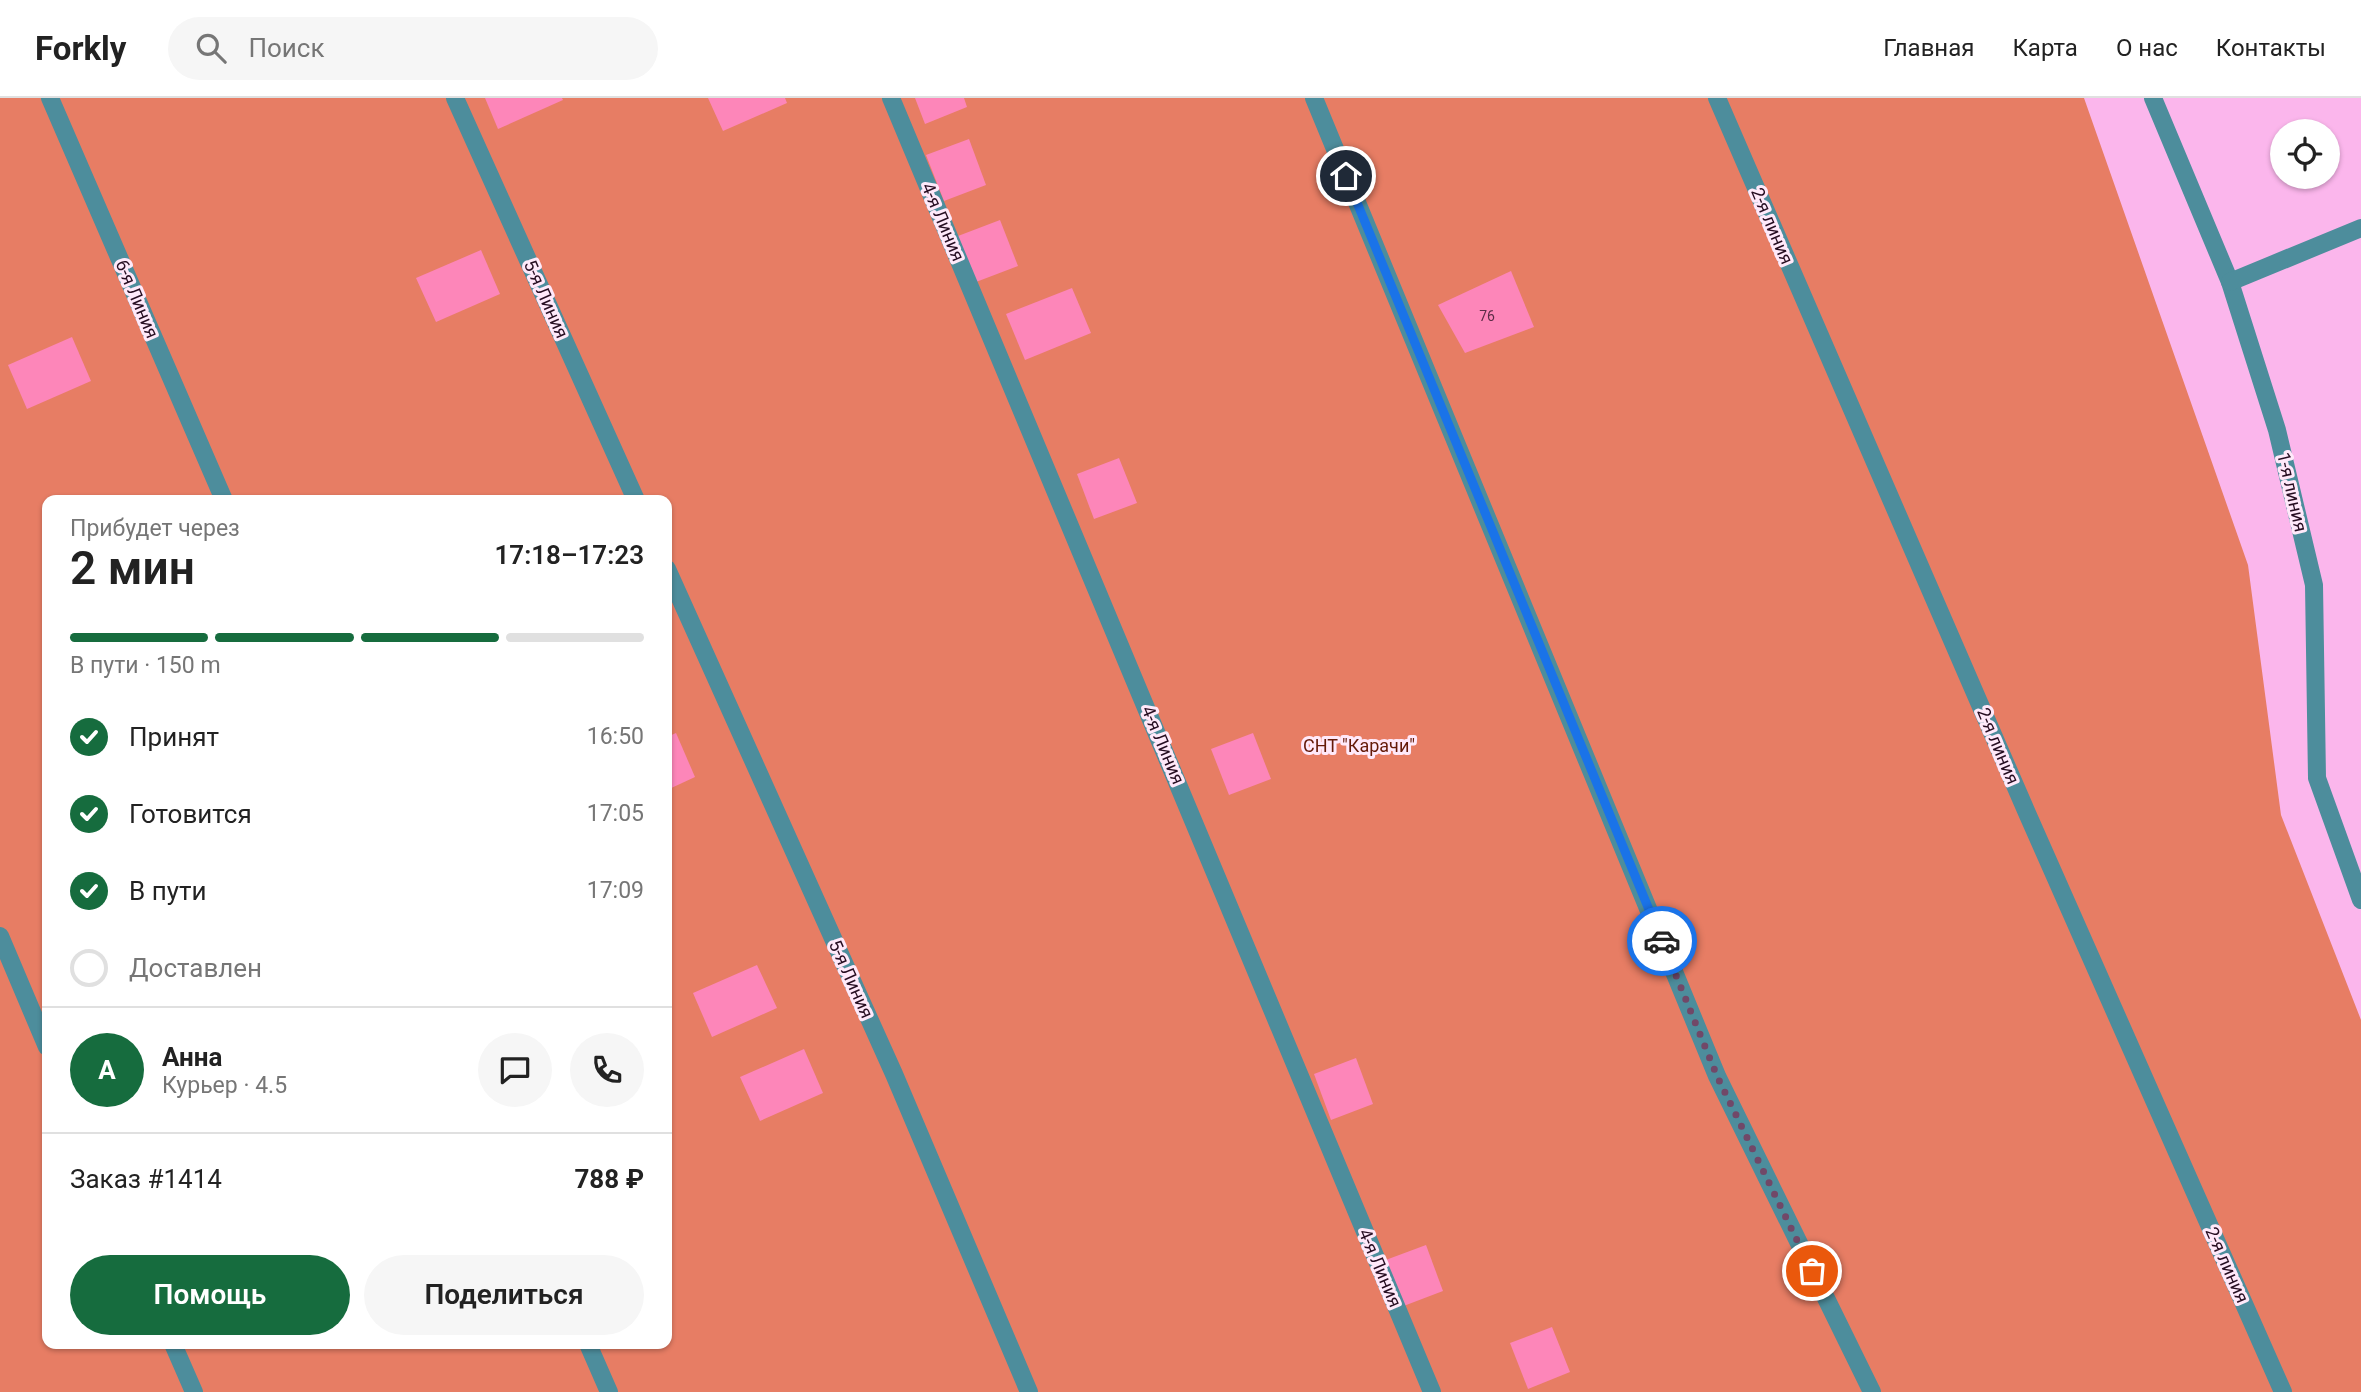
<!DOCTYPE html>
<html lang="ru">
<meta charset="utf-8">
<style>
:root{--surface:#fff;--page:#f6f6f6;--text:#222;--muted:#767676;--line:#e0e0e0;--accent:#166c3e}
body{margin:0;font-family:Roboto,sans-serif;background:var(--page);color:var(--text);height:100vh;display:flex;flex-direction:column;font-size:26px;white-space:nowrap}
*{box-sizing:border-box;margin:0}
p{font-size:23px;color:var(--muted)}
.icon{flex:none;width:38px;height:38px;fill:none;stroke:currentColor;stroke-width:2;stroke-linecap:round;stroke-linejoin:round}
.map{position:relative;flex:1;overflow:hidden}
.drawer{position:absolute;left:42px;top:397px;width:630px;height:854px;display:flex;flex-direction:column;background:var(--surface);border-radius:14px;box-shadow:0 2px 5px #0004}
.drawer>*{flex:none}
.controls{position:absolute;left:2270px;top:21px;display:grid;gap:14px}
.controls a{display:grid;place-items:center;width:70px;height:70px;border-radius:50%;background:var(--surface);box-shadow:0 2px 5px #0004;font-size:35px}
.pin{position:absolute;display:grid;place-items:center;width:60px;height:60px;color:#fff;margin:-30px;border:4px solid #fff;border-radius:50%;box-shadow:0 2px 7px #0007}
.courier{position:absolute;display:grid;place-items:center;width:70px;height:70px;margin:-35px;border:5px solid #1a73e8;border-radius:50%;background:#fff;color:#222;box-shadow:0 2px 9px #0007}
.overview em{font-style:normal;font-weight:600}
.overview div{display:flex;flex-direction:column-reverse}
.overview{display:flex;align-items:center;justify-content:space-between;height:119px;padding:0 28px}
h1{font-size:46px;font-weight:600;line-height:52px}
.bar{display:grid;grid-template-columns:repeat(4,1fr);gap:10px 7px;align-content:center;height:84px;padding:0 28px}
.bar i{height:9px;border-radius:5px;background:var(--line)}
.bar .selected{background:var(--accent)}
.bar p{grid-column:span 4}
.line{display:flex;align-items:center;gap:18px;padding:0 28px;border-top:2px solid var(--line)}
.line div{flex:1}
.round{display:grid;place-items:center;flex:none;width:74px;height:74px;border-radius:37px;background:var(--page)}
ol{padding:0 28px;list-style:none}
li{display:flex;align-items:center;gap:21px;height:77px}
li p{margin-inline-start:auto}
li .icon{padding:7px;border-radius:50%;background:var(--accent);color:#fff;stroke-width:4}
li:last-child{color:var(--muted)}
li i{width:38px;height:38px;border:4px solid var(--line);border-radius:50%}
.button{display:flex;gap:14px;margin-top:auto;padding:14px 28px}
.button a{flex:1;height:80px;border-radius:42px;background:var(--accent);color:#fff;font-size:28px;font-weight:600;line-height:80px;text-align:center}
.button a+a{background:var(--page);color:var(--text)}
header{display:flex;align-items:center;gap:42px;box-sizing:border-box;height:98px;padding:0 35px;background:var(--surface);border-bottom:2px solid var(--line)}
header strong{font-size:33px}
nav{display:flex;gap:38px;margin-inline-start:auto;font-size:24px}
.search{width:490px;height:63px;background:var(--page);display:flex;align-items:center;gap:18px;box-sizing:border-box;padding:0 24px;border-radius:38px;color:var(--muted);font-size:26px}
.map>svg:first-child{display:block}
.green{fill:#e77d64;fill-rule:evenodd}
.building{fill:#fd86b9}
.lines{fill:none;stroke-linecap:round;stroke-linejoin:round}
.minor{stroke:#4d8d9c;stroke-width:18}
.done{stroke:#714868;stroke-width:7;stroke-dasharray:0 12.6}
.route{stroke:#1a73e8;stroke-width:9}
.labels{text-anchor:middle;stroke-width:6;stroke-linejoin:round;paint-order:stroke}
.number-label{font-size:14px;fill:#5c2b47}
.street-label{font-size:18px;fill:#260d21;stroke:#ffe9fa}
.park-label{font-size:18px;fill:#651a08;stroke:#ffe9fa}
</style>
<header>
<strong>Forkly</strong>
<div class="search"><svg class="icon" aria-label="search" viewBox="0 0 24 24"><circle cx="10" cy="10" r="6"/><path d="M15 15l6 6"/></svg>Поиск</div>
<nav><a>Главная</a><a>Карта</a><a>О нас</a><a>Контакты</a></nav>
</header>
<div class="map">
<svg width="2361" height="1294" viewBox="0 0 2361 1294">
<rect width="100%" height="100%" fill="#fbb6ec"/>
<!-- green -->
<path class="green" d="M0,0H2084L2248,467L2281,717L2361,922V1294H0ZM47,402H667V1246H47Z"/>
<!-- building -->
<g class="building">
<path d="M485,0H562L563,2L498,31Z"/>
<path d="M708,0H785L787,5L723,33Z"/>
<path d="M915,0H964L967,9L925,26Z"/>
<path d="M969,41L986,87L944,103L926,57Z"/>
<path d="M1000,122L1018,168L976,184L958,138Z"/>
<path d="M481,152L500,196L436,224L416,180Z"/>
<path d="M1511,173L1534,229L1465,255L1438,207Z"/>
<path d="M1072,190L1091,235L1025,262L1006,216Z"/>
<path d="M72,239L91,283L27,311L8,267Z"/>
<path d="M1119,360L1137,405L1094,421L1077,376Z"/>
<path d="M676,635L695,679L667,692V639Z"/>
<path d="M1253,635L1271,681L1229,697L1211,651Z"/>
<path d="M757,867L777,910L712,939L693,895Z"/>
<path d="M804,951L823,995L760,1023L740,979Z"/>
<path d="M1356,960L1373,1006L1331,1022L1314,976Z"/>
<path d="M1426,1147L1443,1193L1401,1209L1383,1163Z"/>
<path d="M1552,1229L1570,1274L1528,1291L1510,1245Z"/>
</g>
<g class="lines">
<!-- minor -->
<g class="minor">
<path d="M50,0L224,402"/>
<path d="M455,0L636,402"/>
<path d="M891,0L1432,1294"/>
<path d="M1314,0L1717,978L1872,1294"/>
<path d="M1717,0L2027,715L2283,1294"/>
<path d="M2153,0L2230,184L2277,332L2314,487L2317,680L2361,802"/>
<path d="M2230,184L2361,130"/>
<path d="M667,471L894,976L1029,1294"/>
<path d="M0,838L47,949"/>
<path d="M173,1246L194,1294"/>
<path d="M588,1246L609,1294"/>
</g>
</g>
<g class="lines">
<!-- done -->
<path class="done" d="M1662,843L1717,978L1812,1173"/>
<!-- route -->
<path class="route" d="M1346,78L1662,843"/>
</g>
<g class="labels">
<!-- number labels -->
<g class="number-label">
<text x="1487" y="223">76</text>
</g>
<!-- street labels -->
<g class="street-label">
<text transform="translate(943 124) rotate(67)" y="6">4-я Линия</text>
<text transform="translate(1772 128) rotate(67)" y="6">2-я линия</text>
<text transform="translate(137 201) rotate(67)" y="6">6-я Линия</text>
<text transform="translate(546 201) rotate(66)" y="6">5-я Линия</text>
<text transform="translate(2292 394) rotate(77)" y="6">1-я линия</text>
<text transform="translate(1163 647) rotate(67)" y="6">4-я Линия</text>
<text transform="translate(1998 648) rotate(67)" y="6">2-я линия</text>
<text transform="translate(851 881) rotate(66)" y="6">5-я Линия</text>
<text transform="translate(2227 1167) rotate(66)" y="6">2-я линия</text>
<text transform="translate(1380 1170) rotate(67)" y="6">4-я Линия</text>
</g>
<!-- park labels -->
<g class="park-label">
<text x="1359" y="654">СНТ "Карачи"</text>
</g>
</g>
</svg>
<div class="controls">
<a><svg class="icon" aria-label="locate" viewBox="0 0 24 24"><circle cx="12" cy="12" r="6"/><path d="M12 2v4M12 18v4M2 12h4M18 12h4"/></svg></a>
</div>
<div class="pin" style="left:1812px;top:1173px;background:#ea580c"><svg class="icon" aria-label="bag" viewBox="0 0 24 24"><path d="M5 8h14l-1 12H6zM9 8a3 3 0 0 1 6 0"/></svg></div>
<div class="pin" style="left:1346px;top:78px;background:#1f2937"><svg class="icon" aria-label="home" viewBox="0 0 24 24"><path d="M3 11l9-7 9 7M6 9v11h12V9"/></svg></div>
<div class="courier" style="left:1662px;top:843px"><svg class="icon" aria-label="car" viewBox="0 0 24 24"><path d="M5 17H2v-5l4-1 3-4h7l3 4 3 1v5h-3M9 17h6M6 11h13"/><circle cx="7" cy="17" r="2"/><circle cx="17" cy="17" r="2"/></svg></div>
<section class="drawer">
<div class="overview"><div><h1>2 мин</h1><p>Прибудет через</p></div><em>17:18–17:23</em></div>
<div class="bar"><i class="selected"></i><i class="selected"></i><i class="selected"></i><i></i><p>В пути · 150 m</p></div>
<ol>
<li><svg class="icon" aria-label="check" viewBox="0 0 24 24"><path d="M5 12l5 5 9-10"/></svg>Принят<p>16:50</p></li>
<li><svg class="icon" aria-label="check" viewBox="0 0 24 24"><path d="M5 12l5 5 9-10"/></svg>Готовится<p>17:05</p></li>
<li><svg class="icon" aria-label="check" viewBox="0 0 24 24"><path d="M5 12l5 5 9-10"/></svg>В пути<p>17:09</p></li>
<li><i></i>Доставлен</li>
</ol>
<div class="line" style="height:126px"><b class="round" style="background:var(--accent);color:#fff">А</b><div><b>Анна</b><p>Курьер · 4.5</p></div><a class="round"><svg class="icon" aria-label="chat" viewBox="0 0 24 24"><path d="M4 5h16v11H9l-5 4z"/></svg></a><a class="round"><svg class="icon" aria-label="phone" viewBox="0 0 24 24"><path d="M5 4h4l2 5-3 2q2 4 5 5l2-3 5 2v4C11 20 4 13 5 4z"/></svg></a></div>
<div class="line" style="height:91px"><div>Заказ #1414</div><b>788 ₽</b></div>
<div class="button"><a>Помощь</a><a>Поделиться</a></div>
</section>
</div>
